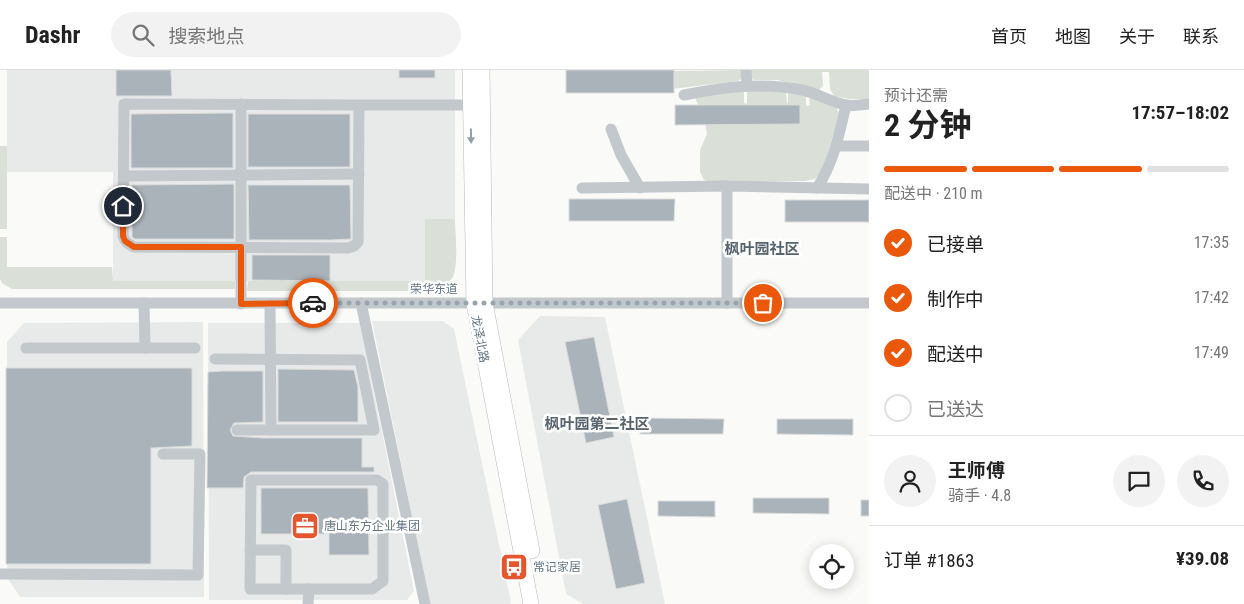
<!DOCTYPE html>
<html lang="zh">
<meta charset="utf-8">
<style>
:root{--surface:#fff;--page:#f2f2f2;--text:#222;--muted:#767676;--line:#e0e0e0;--accent:#ea580c}
body{margin:0;font-family:"Roboto Condensed","Noto Sans SC",sans-serif;background:var(--page);color:var(--text);height:100vh;display:flex;flex-direction:column;font-size:19px;white-space:nowrap}
*{box-sizing:border-box;margin:0}
p{font-size:16px;color:var(--muted)}
.icon{flex:none;width:28px;height:28px;fill:none;stroke:currentColor;stroke-width:2;stroke-linecap:round;stroke-linejoin:round}
.map{position:relative;flex:1;overflow:hidden}
.side{display:flex;flex-direction:column;background:var(--surface);width:375px}
.side>*{flex:none}
.buttons{position:absolute;left:809px;top:474px;display:grid;gap:10px}
.buttons a{display:grid;place-items:center;width:45px;height:45px;border-radius:50%;background:var(--surface);box-shadow:0 2px 12px #0003;font-size:25px}
.pin{position:absolute;display:grid;place-items:center;width:42px;height:42px;color:#fff;margin:-21px;border:2px solid #fff;border-radius:50%;box-shadow:0 1px 5px #0007}
.courier{position:absolute;display:grid;place-items:center;width:50px;height:50px;margin:-25px;border:4px solid #ea580c;border-radius:50%;background:#fff;color:#222;box-shadow:0 1px 6px #0007}
.headline em{font-style:normal;font-weight:700}
.headline div{display:flex;flex-direction:column-reverse}
.headline{display:flex;align-items:center;justify-content:space-between;height:85px;padding:0 15px}
h1{font-size:32px;font-weight:700;line-height:38px}
.bar{display:grid;grid-template-columns:repeat(4,1fr);gap:8px 5px;align-content:center;height:60px;padding:0 15px}
.bar i{height:6px;border-radius:4px;background:var(--line)}
.bar .selected{background:var(--accent)}
.bar p{grid-column:span 4}
.line{display:flex;align-items:center;gap:12px;padding:0 15px;border-top:1px solid var(--line)}
.line div{flex:1}
.round{display:grid;place-items:center;flex:none;width:52px;height:52px;border-radius:26px;background:var(--page)}
ol{padding:0 15px;list-style:none}
li{display:flex;align-items:center;gap:15px;height:55px}
li p{margin-inline-start:auto}
li .icon{padding:5px;border-radius:50%;background:var(--accent);color:#fff;stroke-width:4}
li:last-child{color:var(--muted)}
li i{width:28px;height:28px;border:2px solid var(--line);border-radius:50%}
header{display:flex;align-items:center;gap:30px;box-sizing:border-box;height:70px;padding:0 25px;background:var(--surface);border-bottom:1px solid var(--line)}
header strong{font-size:24px}
nav{display:flex;gap:28px;margin-inline-start:auto;font-size:18px}
.search{width:350px;height:45px;background:var(--page);display:flex;align-items:center;gap:12px;box-sizing:border-box;padding:0 18px;border-radius:28px;color:var(--muted);font-size:19px}
main{display:flex;flex:1;min-height:0}
.map>svg:first-child{display:block}
.built{fill:#e8e9e9}
.green{fill:#dadfd7}
.building{fill:#aab3b9;stroke:#dcdcda}
.lines{fill:none;stroke-linecap:round;stroke-linejoin:round}
.major-casing{stroke:#b5babe;stroke-width:16}
.minor{stroke:#c3c8cc;stroke-width:11}
.major{stroke:#fff;stroke-width:15}
.oneway{fill:#939fa8}
.done{stroke:#99a4ac;stroke-width:5;stroke-dasharray:0 9}
.route{stroke:#ea580c;stroke-width:6}
.labels{text-anchor:middle;stroke-width:5;stroke-linejoin:round;paint-order:stroke}
.street-label{font-size:12px;fill:#657683;stroke:#fff}
.poi-label{font-size:12px;fill:#657683;stroke:#fff;text-anchor:start}
.quarter-label{font-size:15px;font-weight:bold;fill:#57646e;stroke:#fff}
</style>
<header>
<strong>Dashr</strong>
<div class="search"><svg class="icon" aria-label="search" viewBox="0 0 24 24"><circle cx="10" cy="10" r="6"/><path d="M15 15l6 6"/></svg>搜索地点</div>
<nav><a>首页</a><a>地图</a><a>关于</a><a>联系</a></nav>
</header>
<main>
<div class="map">
<svg width="869" height="534" viewBox="0 0 869 534">
<rect width="100%" height="100%" fill="#fafaf8"/>
<!-- built -->
<g class="built">
<path d="M7,0H455V149H425V211H113V102H7Z"/>
<path d="M540,246L605,247L665,534H583L566,524L518,270Z"/>
<path d="M372,251H443L454,259L511,532L510,534H430Z"/>
<path d="M203,252L204,527H20L7,507V272L24,253Z"/>
<path d="M208,253H360L414,521L407,530H209Z"/>
</g>
<!-- green -->
<g class="green">
<path d="M671,0L674,1L743,0L741,9L738,11L663,20Z"/>
<path d="M749,0H869V29H850L834,26L830,19L829,2H822L823,16L819,20L777,10H754L750,7Z"/>
<path d="M744,19V33L747,34V19L786,22L787,33L788,32V22L806,25V36L810,35L809,29L811,27L836,36L839,44L823,100L815,109L805,111L710,112L704,110L700,102V80L707,64L705,52L694,25Z"/>
<rect x="0" y="76" width="7" height="83"/>
<path d="M425,149H455C455,163 460,202 450,211C444,216 435,218 428,221H247L248,211H425Z"/>
<path d="M0,167H7V197H112L113,211H235V219H12L2,213L0,209Z"/>
</g>
<!-- building -->
<g class="building">
<path d="M116,0H171L172,26H116Z"/>
<rect x="399" y="0" width="36" height="8"/>
<rect x="566" y="0" width="108" height="23"/>
<path d="M675,35H800V54L675,55Z"/>
<path d="M233,43V98H131V44Z"/>
<rect x="248" y="44" width="102" height="53"/>
<path d="M234,114V169H135L132,167V115Z"/>
<path d="M248,115H350L351,169L330,170H249Z"/>
<path d="M569,129H675L674,151H569Z"/>
<rect x="785" y="130" width="84" height="22"/>
<path d="M252,185H330V211L252,210Z"/>
<path d="M594,267L614,367L586,373L565,272Z"/>
<path d="M6,298H192V376L151,378V494H6Z"/>
<path d="M278,299L354,300L358,317V352H278Z"/>
<path d="M223,301H263V352L234,353L230,360L233,366L263,368H362V397H374V402H251L244,407L243,418H207L208,302Z"/>
<path d="M641,348L724,349L723,364H640Z"/>
<path d="M777,349H853V365L777,364Z"/>
<path d="M261,418H368L369,485H329V464H261Z"/>
<path d="M753,428H829V444L753,443Z"/>
<path d="M627,429L645,513L616,519L598,435Z"/>
<rect x="861" y="430" width="8" height="16"/>
<path d="M658,431H715V447L658,446Z"/>
</g>
<g class="lines">
<!-- major casing -->
<g class="major-casing">
<g id="major">
<path d="M470,0L474,233L531,534"/>
<path d="M482,0L485,233L532,481"/>
</g>
</g>
<!-- minor -->
<g class="minor">
<path d="M746,0L747,15"/>
<path d="M684,25C724,17 761,12 802,20C817,23 833,33 846,35C853,36 862,35 869,34"/>
<path d="M124,34L359,35L358,172L354,176L348,178L134,177C128,174 125,172 123,166Z"/>
<path d="M241,34V234"/>
<path d="M359,35H471"/>
<path d="M611,59L621,85L640,118"/>
<path d="M837,76H869"/>
<path d="M124,106L359,104"/>
<path d="M727,116V233"/>
<path d="M582,118L727,116L869,119"/>
<path d="M817,118C834,92 839,65 846,35"/>
<path d="M0,233H869"/>
<path d="M144,233L145,278"/>
<path d="M361,233L425,534"/>
<path d="M270,234L271,360"/>
<path d="M26,278H195"/>
<path d="M215,289L360,290L374,360H237"/>
<path d="M251,410H377L383,414V511L372,519H250Z"/>
<path d="M250,480H286V519"/>
<path d="M0,504L198,505L200,384H163"/>
<path d="M308,534L309,519"/>
</g>
<!-- major -->
<use href="#major" class="major"/>
</g>
<!-- one-way arrows -->
<defs><path id="oneway-solid" d="M-6-.8H1V-3.2L6.5 0L1 3.2V.8H-6Z" transform="scale(1.25)"/></defs>
<use class="oneway" href="#oneway-solid" transform="translate(471 66) rotate(89)"/>
<g class="lines">
<!-- done -->
<path class="done" d="M313,233H763"/>
<!-- route -->
<path class="route" d="M123,136V166L125,171L134,177H241V234L313,233"/>
</g>
<!-- icons -->
<defs>
<g id="office-square" transform="scale(1.4375)"><rect x="-9" y="-9" width="18" height="18" rx="4" fill="#e4572e" stroke="#fff"/><path d="M-6-3h4V-5.5h4V-3h4V5H-6ZM-1-4.5V-3h2v-1.5ZM-6 0V1H6V0Z" fill="#fff"/></g>
<g id="bus-square" transform="scale(1.4375)"><rect x="-9" y="-9" width="18" height="18" rx="4" fill="#e4572e" stroke="#fff"/><path d="M-5-6H5V4H4V6H2V4H-2V6H-4V4H-5ZM-3.5-4V0h7V-4ZM-3.5 1.2v1.5H-2V1.2ZM2 1.2v1.5H3.5V1.2Z" fill="#fff"/></g>
</defs>
<g fill-rule="evenodd">
<use href="#office-square" x="305" y="456"/>
<use href="#bus-square" x="514" y="497"/>
</g>
<g class="labels">
<!-- street labels -->
<g class="street-label">
<text x="434" y="223">荣华东道</text>
<text transform="translate(480 269) rotate(79)" y="4">龙泽北路</text>
</g>
<!-- poi labels -->
<g class="poi-label">
<text x="324" y="460">唐山东方企业集团</text>
<text x="533" y="501">常记家居</text>
</g>
<!-- quarter labels -->
<g class="quarter-label">
<text x="762" y="184">枫叶园社区</text>
<text x="597" y="359">枫叶园第二社区</text>
</g>
</g>
</svg>
<div class="buttons">
<a><svg class="icon" aria-label="locate" viewBox="0 0 24 24"><circle cx="12" cy="12" r="6"/><path d="M12 2v4M12 18v4M2 12h4M18 12h4"/></svg></a>
</div>
<div class="pin" style="left:763px;top:233px;background:#ea580c"><svg class="icon" aria-label="bag" viewBox="0 0 24 24"><path d="M5 8h14l-1 12H6zM9 8a3 3 0 0 1 6 0"/></svg></div>
<div class="pin" style="left:123px;top:136px;background:#1f2937"><svg class="icon" aria-label="home" viewBox="0 0 24 24"><path d="M3 11l9-7 9 7M6 9v11h12V9"/></svg></div>
<div class="courier" style="left:313px;top:233px"><svg class="icon" aria-label="car" viewBox="0 0 24 24"><path d="M5 17H2v-5l4-1 3-4h7l3 4 3 1v5h-3M9 17h6M6 11h13"/><circle cx="7" cy="17" r="2"/><circle cx="17" cy="17" r="2"/></svg></div>
</div>
<section class="side">
<div class="headline"><div><h1>2 分钟</h1><p>预计还需</p></div><em>17:57–18:02</em></div>
<div class="bar"><i class="selected"></i><i class="selected"></i><i class="selected"></i><i></i><p>配送中 · 210 m</p></div>
<ol>
<li><svg class="icon" aria-label="check" viewBox="0 0 24 24"><path d="M5 12l5 5 9-10"/></svg>已接单<p>17:35</p></li>
<li><svg class="icon" aria-label="check" viewBox="0 0 24 24"><path d="M5 12l5 5 9-10"/></svg>制作中<p>17:42</p></li>
<li><svg class="icon" aria-label="check" viewBox="0 0 24 24"><path d="M5 12l5 5 9-10"/></svg>配送中<p>17:49</p></li>
<li><i></i>已送达</li>
</ol>
<div class="line" style="height:90px"><a class="round"><svg class="icon" aria-label="person" viewBox="0 0 24 24"><circle cx="12" cy="8" r="4"/><path d="M4 21q1-7 8-7t8 7"/></svg></a><div><b>王师傅</b><p>骑手 · 4.8</p></div><a class="round"><svg class="icon" aria-label="chat" viewBox="0 0 24 24"><path d="M4 5h16v11H9l-5 4z"/></svg></a><a class="round"><svg class="icon" aria-label="phone" viewBox="0 0 24 24"><path d="M5 4h4l2 5-3 2q2 4 5 5l2-3 5 2v4C11 20 4 13 5 4z"/></svg></a></div>
<div class="line" style="height:65px"><div>订单 #1863</div><b>¥39.08</b></div>
</section>
</main>
